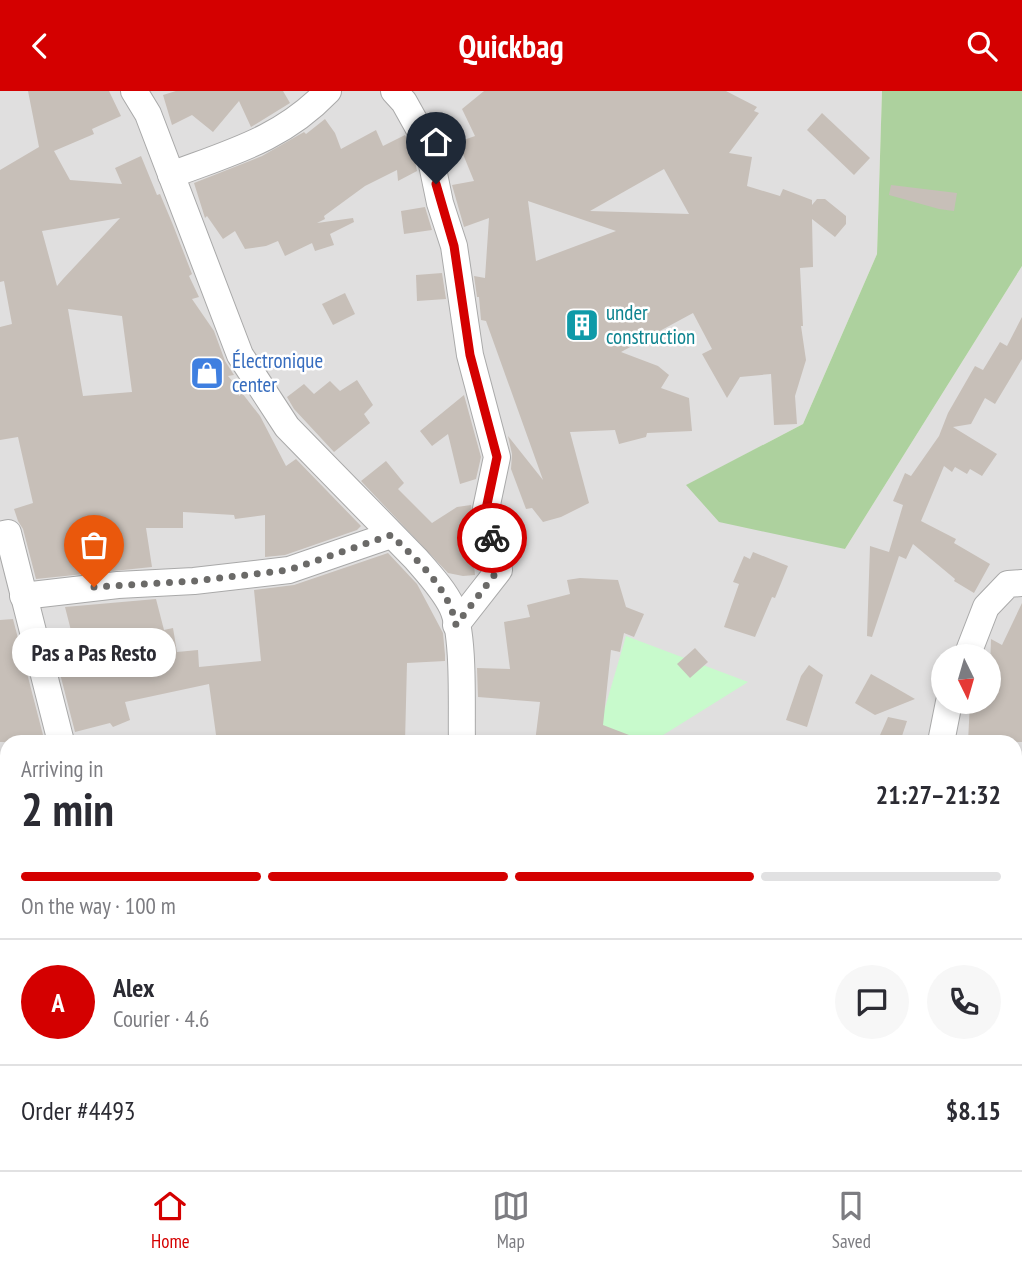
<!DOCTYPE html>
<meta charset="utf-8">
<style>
:root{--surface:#fff;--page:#f7f7f7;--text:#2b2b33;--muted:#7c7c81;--line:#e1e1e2;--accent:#d40000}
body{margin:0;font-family:"PT Sans Narrow",sans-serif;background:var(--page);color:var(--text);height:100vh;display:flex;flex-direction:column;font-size:26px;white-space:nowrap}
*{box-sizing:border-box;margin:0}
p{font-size:23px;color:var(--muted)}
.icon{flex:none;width:38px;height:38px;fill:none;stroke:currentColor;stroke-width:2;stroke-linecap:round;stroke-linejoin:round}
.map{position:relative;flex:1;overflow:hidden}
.details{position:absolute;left:0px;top:644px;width:1022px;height:436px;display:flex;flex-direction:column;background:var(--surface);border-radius:21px 21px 0 0;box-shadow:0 4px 10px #0003}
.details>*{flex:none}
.needle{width:46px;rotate:175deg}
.tools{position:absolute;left:931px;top:553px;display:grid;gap:14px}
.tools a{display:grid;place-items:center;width:70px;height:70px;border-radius:50%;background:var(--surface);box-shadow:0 4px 10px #0003;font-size:35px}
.pin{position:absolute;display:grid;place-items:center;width:60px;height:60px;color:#fff;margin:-72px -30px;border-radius:50% 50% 50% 0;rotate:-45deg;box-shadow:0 0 7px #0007}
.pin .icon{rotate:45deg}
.courier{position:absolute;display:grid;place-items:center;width:70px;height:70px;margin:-35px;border:5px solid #d40000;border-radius:50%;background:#fff;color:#222;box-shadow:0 2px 9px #0007}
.bubble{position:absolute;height:49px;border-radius:24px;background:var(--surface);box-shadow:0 4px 10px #0003;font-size:23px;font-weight:800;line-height:49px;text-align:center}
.summary em{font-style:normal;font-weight:800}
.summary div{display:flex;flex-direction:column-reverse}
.summary{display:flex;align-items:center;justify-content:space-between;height:119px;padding:0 21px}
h1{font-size:46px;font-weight:800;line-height:52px}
.bar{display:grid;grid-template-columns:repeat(4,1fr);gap:10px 7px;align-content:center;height:84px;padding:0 21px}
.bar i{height:9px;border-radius:5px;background:var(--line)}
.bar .selected{background:var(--accent)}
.bar p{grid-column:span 4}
.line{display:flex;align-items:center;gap:18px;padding:0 21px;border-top:2px solid var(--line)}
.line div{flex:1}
.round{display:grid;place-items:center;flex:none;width:74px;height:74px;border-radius:37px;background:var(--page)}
header{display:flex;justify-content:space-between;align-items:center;height:91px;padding:0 21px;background:var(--accent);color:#fff;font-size:32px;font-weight:800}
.tabs{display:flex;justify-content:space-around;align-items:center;height:98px;border-top:2px solid var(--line);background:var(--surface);font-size:19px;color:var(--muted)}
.tabs a{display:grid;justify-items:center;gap:4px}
.tabs .selected{color:var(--accent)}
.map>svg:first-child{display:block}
.residential{fill:#e0dfdf;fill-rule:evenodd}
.forest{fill:#add19e}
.park{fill:#c8facc}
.building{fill:#c7bfb8;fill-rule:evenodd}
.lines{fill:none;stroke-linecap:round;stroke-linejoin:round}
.minor-casing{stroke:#a9a9a9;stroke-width:28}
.minor{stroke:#fff;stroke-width:26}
.done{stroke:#6b6a68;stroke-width:7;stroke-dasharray:0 12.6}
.route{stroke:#d40000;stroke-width:9}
.labels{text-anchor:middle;stroke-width:5;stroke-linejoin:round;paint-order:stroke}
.culture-label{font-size:21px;fill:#0d838f;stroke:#fff;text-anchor:start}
.shop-label{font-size:21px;fill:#366cbe;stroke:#fff;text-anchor:start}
</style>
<header><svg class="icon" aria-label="back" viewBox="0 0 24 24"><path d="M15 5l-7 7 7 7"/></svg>Quickbag<svg class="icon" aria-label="search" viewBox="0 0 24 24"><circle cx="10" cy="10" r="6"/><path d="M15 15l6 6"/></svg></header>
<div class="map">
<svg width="1022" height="1079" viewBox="0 0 1022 1079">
<rect width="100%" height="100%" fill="#f2efe9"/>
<!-- residential -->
<path class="residential" d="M0,0H882L877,163L803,333L687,394L845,458L1022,175V1079H0ZM943,565H989V611H943ZM7,651H1015V1073H7Z"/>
<!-- forest -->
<path class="forest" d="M882,0H1022V175L845,458L719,431L686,394L803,333L877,163Z"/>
<!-- park -->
<path class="park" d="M626,545L748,591L652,651H595Z"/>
<!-- building -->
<g class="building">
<path d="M28,0H109L121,25L92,38L94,43L54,60L70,89L122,93L115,77L141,65L157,104L160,103L173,134L192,183L189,185L199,206L192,208L214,240L225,270L234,284L228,285L238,297L239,305L242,302L260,325L286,375L296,368L361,435L357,439L285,464L265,466V424L235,428L234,424L183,421V437H146L152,476L36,488L23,438L18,430L14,418L33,412L18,346L0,349V236L12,233L4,190L0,191V79L39,56ZM120,127L63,188L57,195L42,140ZM68,218L122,225L132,301L83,305Z"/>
<path d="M176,0H283L290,12L251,36L239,10L213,41L192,24L172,34L163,4Z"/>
<path d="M484,0H726L757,16L754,20L759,22L729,62L752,66L747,95L780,105L783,98L812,109V114L817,108H825L846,125V133L835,146L812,128L813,176L800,177L803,235H801L806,269L795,305L797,333L774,334L771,283L740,286L727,307L702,263L712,258L693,222L621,261L658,275L669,284L661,297L689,307L692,340L647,342L646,346L619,353L615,339L570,341L589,412L561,426L543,431L532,417L526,418L511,378L512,363L508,345L543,389L486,230L481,229L479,206H477L474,185L485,187L489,127L464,136L452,94L474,90L458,51L475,45L462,18ZM664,78L689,123L590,120ZM528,110L569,124L616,140L536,170Z"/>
<path d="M822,22L870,67L854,84L807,39Z"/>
<path d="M325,28L335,42L341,58L376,39L383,55L405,44L413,60L417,80L398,90L397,79L365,95L324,125L325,128L317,132L353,127L354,131L330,143L334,154L315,160L312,152L285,165L278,150L266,155L245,158L235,140L223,148L207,125L205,127L194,92L262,65L304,41L306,43Z"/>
<path d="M891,94L957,102L954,120L939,118L889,104Z"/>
<path d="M425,116L432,139L404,143L401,120Z"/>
<path d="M442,182L446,208L417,210L416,184Z"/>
<path d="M345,202L355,223L333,234L322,213Z"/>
<path d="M1022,226V268L995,313L985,307L971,333L953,336L997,363L982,385L970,378L967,383L955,376L952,381L944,375L921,430L956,448L954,452L990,473L974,502L954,490L955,488L913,453L906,468L899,465L872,546L867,545L870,455L889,461L903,414L893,410L905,382L911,385L939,345L948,322L975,275L983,279L1000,251L1007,255Z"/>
<path d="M357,289L373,314L364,323L370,332L334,361L294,318L287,306L304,293L314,303L330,290L340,300Z"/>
<path d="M464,304L481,366L476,388L460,393L448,343L432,355L420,340Z"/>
<path d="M386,370L404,392L398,398L432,432L457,416L471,414L479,462L473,463L475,484L463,485L448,482L361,390Z"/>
<path d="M753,461L788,475L775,507L772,506L755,546L724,536L739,493L733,491L744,465L750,468Z"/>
<path d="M388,462L417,493L443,542L445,564V570L407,572L405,651H217L209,593L125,611L130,629L113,636L110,632L75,641L56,567L77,563L65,516L156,508L164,539L173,537L177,561L198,559L199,576L261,570L254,499L294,494Z"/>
<path d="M580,487L618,489L626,516L644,523L634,546L624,542L620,561L611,559L603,634L642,649L641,651H535L540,611L478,606L477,577L510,578L504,531L530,526L527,514L570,503L567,489Z"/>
<path d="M1022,512V651H968L970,611H989L991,548L1002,554Z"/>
<path d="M13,528L43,644L14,651H0V529Z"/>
<path d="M695,557L708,571L690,587L677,573Z"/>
<path d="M809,574L823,584L807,636L786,629L801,585Z"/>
<path d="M871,583L889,593L915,608L875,624L855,612Z"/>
<path d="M888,626L907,630L900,651H877Z"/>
</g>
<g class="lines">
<!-- minor casing -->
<g class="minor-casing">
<g id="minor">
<path d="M134,0L148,23L240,264L287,336L416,468C429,483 444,499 452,516C465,543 461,618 462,651"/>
<path d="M394,0L404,11L428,54L440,112L454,155L470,264L497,366L486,418L499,479L456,534"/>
<path d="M171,84C232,61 282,48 328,0"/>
<path d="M0,444L8,442L61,651"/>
<path d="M23,505L118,494L194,490L289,479L391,444"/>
<path d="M967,565L986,516L1008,493L1022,492"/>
<path d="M941,651L949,611"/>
<path d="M0,880H7"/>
<path d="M0,1031H7"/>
<path d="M1015,1034L1022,1039"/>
<path d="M163,1073L164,1079"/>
<path d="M776,1073L777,1079"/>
<path d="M463,1079V1073"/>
</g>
</g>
<!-- minor -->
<use href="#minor" class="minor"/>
</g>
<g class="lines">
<!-- done -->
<path class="done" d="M94,496L194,490L289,479L391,444C417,469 449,497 456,534L499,478L492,447"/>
<!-- route -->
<path class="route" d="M436,93L454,155L470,264L497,366L486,418L492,447"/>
</g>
<!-- icons -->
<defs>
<g id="building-square" transform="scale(1.75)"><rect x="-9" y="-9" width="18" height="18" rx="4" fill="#0f9aa8" stroke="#fff"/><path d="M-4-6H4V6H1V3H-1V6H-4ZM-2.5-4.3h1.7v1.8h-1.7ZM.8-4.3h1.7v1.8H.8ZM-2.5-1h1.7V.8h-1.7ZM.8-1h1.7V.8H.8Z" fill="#fff"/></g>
<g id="shop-square" transform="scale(1.75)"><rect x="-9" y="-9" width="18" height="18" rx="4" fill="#3f7fe0" stroke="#fff"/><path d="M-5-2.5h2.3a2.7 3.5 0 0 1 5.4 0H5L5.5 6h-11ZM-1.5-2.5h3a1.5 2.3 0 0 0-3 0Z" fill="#fff"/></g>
</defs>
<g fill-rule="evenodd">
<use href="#building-square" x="582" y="234"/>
<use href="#shop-square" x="207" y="282"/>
</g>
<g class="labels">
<!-- culture labels -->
<g class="culture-label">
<text x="606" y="229">under<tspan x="606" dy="24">construction</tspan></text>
</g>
<!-- shop labels -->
<g class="shop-label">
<text x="232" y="277">Électronique<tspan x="232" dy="24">center</tspan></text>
</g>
</g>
</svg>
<div class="tools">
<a><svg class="needle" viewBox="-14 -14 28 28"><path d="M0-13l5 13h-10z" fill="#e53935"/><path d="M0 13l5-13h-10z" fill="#7c7c81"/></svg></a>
</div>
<div class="pin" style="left:94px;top:496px;background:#ea580c"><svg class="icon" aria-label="bag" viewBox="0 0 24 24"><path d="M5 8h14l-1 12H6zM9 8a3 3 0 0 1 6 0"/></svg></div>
<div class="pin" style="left:436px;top:93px;background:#1f2937"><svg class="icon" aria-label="home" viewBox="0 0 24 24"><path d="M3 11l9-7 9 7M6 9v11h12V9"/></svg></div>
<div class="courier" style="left:492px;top:447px"><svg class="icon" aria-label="bike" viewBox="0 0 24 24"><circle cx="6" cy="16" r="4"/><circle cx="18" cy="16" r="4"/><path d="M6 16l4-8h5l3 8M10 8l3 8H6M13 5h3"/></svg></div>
<div class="bubble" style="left:12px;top:537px;width:164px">Pas a Pas Resto</div>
<section class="details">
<div class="summary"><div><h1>2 min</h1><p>Arriving in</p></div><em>21:27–21:32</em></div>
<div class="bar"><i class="selected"></i><i class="selected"></i><i class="selected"></i><i></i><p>On the way · 100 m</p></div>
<div class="line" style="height:126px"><b class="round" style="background:var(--accent);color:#fff">A</b><div><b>Alex</b><p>Courier · 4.6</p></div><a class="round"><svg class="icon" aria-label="chat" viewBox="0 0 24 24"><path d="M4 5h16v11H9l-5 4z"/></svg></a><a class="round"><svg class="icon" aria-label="phone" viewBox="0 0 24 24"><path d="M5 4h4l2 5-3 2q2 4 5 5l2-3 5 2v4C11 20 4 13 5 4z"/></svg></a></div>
<div class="line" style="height:91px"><div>Order #4493</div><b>$8.15</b></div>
</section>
</div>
<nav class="tabs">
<a class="selected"><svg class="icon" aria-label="home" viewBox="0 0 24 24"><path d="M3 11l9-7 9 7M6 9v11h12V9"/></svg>Home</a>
<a><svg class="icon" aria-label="map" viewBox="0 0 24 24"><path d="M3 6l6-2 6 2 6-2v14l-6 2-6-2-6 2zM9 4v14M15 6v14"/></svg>Map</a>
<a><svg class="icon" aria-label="saved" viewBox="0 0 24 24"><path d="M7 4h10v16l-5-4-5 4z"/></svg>Saved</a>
</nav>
